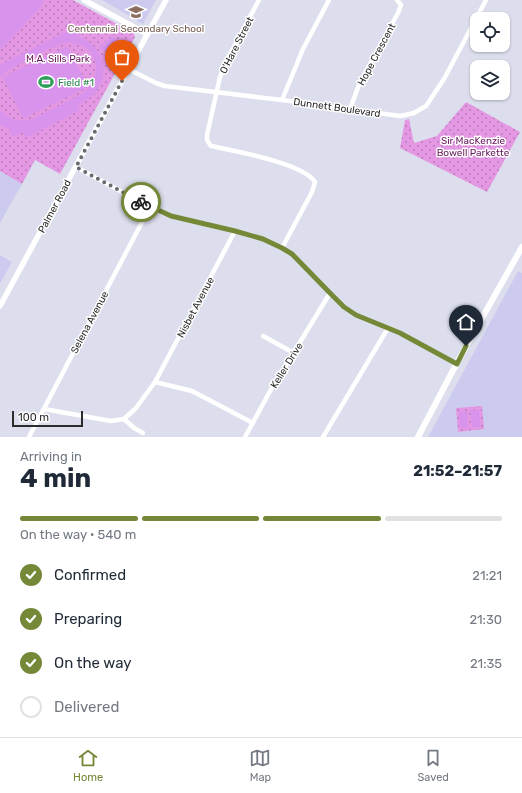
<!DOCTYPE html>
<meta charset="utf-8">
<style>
:root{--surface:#fff;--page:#f6f6f7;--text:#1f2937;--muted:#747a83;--line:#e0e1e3;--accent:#748838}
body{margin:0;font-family:Rubik,sans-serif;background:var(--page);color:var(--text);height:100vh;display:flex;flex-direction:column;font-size:15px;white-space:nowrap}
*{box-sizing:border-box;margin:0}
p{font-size:13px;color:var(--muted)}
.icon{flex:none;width:22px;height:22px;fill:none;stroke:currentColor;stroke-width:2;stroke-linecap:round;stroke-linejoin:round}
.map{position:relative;height:437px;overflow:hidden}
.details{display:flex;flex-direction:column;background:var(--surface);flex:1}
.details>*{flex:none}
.fabs{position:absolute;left:470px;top:12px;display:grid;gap:8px}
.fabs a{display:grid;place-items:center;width:40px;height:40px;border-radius:8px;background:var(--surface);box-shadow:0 1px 3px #0004;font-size:20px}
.scale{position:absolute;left:12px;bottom:10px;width:71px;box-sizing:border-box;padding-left:4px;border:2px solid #2b2b2b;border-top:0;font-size:11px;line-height:14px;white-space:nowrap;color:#2b2b2b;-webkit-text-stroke:3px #fff;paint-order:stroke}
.pin{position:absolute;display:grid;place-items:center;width:34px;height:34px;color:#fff;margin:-41px -17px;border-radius:50% 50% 50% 0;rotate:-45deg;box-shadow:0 0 4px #0007}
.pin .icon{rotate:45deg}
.courier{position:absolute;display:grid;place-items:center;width:40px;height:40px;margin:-20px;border:3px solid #748838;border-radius:50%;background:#fff;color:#222;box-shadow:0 1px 5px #0007}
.head em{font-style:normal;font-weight:700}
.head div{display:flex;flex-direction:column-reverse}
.head{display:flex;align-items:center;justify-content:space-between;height:68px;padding:0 20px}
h1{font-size:26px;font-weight:700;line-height:30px}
.bar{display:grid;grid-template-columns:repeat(4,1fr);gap:6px 4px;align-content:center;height:48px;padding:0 20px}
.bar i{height:5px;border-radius:3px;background:var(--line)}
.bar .active{background:var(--accent)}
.bar p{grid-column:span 4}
ol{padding:0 20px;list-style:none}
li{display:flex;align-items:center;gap:12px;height:44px}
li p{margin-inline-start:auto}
li .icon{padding:4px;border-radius:50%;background:var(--accent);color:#fff;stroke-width:4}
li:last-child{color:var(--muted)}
li i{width:22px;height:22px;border:2px solid var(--line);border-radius:50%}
.dock{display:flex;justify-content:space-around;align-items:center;height:56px;border-top:1px solid var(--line);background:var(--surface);font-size:11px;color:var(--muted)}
.dock a{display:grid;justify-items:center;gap:2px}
.dock .active{color:var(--accent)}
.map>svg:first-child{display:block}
.education{fill:#cccbef}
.park{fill:url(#park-dots)}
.pitch{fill:#d893ec}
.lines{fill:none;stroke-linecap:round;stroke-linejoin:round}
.minor{stroke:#fff;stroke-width:4.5}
.tertiary{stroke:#fff;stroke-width:5.5}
.secondary{stroke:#fff;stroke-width:6}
.done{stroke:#696a6f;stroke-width:4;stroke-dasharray:0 7.2}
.route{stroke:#748838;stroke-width:5}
.labels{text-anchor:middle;stroke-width:3;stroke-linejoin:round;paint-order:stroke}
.education-label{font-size:10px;fill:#785e54;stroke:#fff}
.street-label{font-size:10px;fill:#2b2b2b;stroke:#fff}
.park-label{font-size:10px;fill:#69195e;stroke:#fff}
.leisure-label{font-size:10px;fill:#27864d;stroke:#fff;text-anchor:start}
</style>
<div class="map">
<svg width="522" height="437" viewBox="0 0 522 437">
<defs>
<pattern id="park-dots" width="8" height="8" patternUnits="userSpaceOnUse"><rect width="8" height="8" fill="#e498e3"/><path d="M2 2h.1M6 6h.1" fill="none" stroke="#b97cb8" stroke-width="1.8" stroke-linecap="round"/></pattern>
</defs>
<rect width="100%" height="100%" fill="#dcdeed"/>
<!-- education -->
<g class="education">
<path d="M102,0H156L143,24Z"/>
<path d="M0,171L22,184L0,223Z"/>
<path d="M0,255L12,262L0,284Z"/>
<path d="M518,271L522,273V437H428Z"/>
</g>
<!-- park -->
<g class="park">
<path d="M0,0H73L130,31L134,34L135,37L60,174L35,160L22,184L0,171Z"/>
<path d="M466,102L520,132L487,192L400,148L405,120L409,119L414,143L437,136Z"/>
<path d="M482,406L484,429L458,432L456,408Z"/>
</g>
<!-- pitch -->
<g class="pitch">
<path d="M0,0H41L44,3L0,51Z"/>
<path d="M78,26L82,32L77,36C101,43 113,72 95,93C91,98 84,101 77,105L80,110L26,138L23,132L13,137L9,130L11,129L0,125V110C9,120 20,122 33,119L82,94C103,80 101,48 74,43C70,42 65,43 62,44C50,47 7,69 0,77V65Z"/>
<path d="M113,36L119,43V50H99V47Z"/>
<path d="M68,46L88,87L23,118L3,77Z"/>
<path d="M470,410H479L480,427H472Z"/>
<path d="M459,411H467L468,428H460Z"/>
</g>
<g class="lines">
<!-- minor -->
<g class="minor">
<path d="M259,0L229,56L220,77L207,135V140L211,146C234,151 303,163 315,182L312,192L282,248"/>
<path d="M128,69L156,83L165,86L282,100L400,116L414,113L426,106L444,79L486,0"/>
<path d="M282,100L303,49L329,0"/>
<path d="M350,109L360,82L398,13L401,5L397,0"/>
<path d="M76,167L150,207L171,216L235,231L263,239L282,248L292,254L330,293L344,307L356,315L400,333L457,364"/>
<path d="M263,336L294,353"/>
<path d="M155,382L192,391L253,423"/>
<path d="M44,409L111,421L124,419L136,408L155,382L235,231"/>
<path d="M124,419L134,428L143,433"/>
<path d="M29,437L150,207"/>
<path d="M245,437L269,393L330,293"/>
<path d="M323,437L388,328"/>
</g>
<!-- tertiary -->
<g class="tertiary">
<path d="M84,0L147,34"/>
<path d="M0,306L166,0"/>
</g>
<!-- secondary -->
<path class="secondary" d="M418,437L459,359L522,247"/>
</g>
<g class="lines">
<!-- done -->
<path class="done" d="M122,81L76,167L141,202"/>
<!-- route -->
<path class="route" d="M141,202L171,216L235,231L263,239L282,248L292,254L330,293L344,307L356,315L400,333L457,364L466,346"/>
</g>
<!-- icons -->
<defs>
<g id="school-bare" transform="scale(1.2)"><path d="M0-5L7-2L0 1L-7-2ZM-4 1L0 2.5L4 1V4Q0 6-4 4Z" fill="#8d6e63" stroke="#fff" stroke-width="2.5" paint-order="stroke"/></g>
<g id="stadium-bare" transform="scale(1.2)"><path d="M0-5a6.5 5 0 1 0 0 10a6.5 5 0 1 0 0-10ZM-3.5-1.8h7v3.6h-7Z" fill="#2e9e5b" stroke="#fff" stroke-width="2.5" paint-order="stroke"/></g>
</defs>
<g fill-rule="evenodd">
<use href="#school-bare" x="136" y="12"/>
<use href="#stadium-bare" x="46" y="82"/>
</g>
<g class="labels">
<!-- education labels -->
<g class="education-label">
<text x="136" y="32">Centennial Secondary School</text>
</g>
<!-- street labels -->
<g class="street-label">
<text transform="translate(236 45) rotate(-63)" y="4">O'Hare Street</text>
<text transform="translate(376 54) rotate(-62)" y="4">Hope Crescent</text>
<text transform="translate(337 107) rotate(8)" y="4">Dunnett Boulevard</text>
<text transform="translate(54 206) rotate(-62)" y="4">Palmer Road</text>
<text transform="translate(195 307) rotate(-62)" y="4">Nisbet Avenue</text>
<text transform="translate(89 322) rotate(-62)" y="4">Selena Avenue</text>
<text transform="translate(286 365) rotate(-58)" y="4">Keller Drive</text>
</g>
<!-- park labels -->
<g class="park-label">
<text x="58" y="62">M.A. Sills Park</text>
<text x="473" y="144">Sir MacKenzie<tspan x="473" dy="12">Bowell Parkette</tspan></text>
</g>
<!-- leisure labels -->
<g class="leisure-label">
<text x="58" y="86">Field #1</text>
</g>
</g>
</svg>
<div class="fabs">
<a><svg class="icon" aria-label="locate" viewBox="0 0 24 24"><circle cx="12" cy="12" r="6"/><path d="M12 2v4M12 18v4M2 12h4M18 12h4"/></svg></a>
<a><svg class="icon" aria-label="layers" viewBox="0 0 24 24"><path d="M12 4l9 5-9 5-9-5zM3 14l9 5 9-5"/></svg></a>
</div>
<div class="scale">100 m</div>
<div class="pin" style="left:122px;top:81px;background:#ea580c"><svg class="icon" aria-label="bag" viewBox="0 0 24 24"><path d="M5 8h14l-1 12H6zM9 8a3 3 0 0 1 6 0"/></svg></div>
<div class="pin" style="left:466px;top:346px;background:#1f2937"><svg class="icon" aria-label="home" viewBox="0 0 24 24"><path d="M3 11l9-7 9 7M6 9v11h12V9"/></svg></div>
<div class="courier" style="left:141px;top:202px"><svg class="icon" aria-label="bike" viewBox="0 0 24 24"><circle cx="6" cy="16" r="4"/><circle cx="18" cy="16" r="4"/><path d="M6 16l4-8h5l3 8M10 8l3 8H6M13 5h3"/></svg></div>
</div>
<section class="details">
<div class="head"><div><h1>4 min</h1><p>Arriving in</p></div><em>21:52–21:57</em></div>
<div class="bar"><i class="active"></i><i class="active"></i><i class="active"></i><i></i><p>On the way · 540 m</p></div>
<ol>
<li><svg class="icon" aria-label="check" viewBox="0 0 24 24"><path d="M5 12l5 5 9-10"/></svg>Confirmed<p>21:21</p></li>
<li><svg class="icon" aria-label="check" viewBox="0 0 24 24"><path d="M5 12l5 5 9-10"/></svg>Preparing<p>21:30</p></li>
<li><svg class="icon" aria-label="check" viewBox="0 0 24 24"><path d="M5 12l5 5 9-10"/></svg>On the way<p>21:35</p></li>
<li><i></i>Delivered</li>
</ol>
</section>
<nav class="dock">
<a class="active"><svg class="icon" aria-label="home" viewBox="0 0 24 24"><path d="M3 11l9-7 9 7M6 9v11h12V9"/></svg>Home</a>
<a><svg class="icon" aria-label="map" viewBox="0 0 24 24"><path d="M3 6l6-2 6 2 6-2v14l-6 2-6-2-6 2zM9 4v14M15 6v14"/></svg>Map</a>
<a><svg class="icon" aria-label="saved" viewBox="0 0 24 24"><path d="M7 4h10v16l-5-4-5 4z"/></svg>Saved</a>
</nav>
